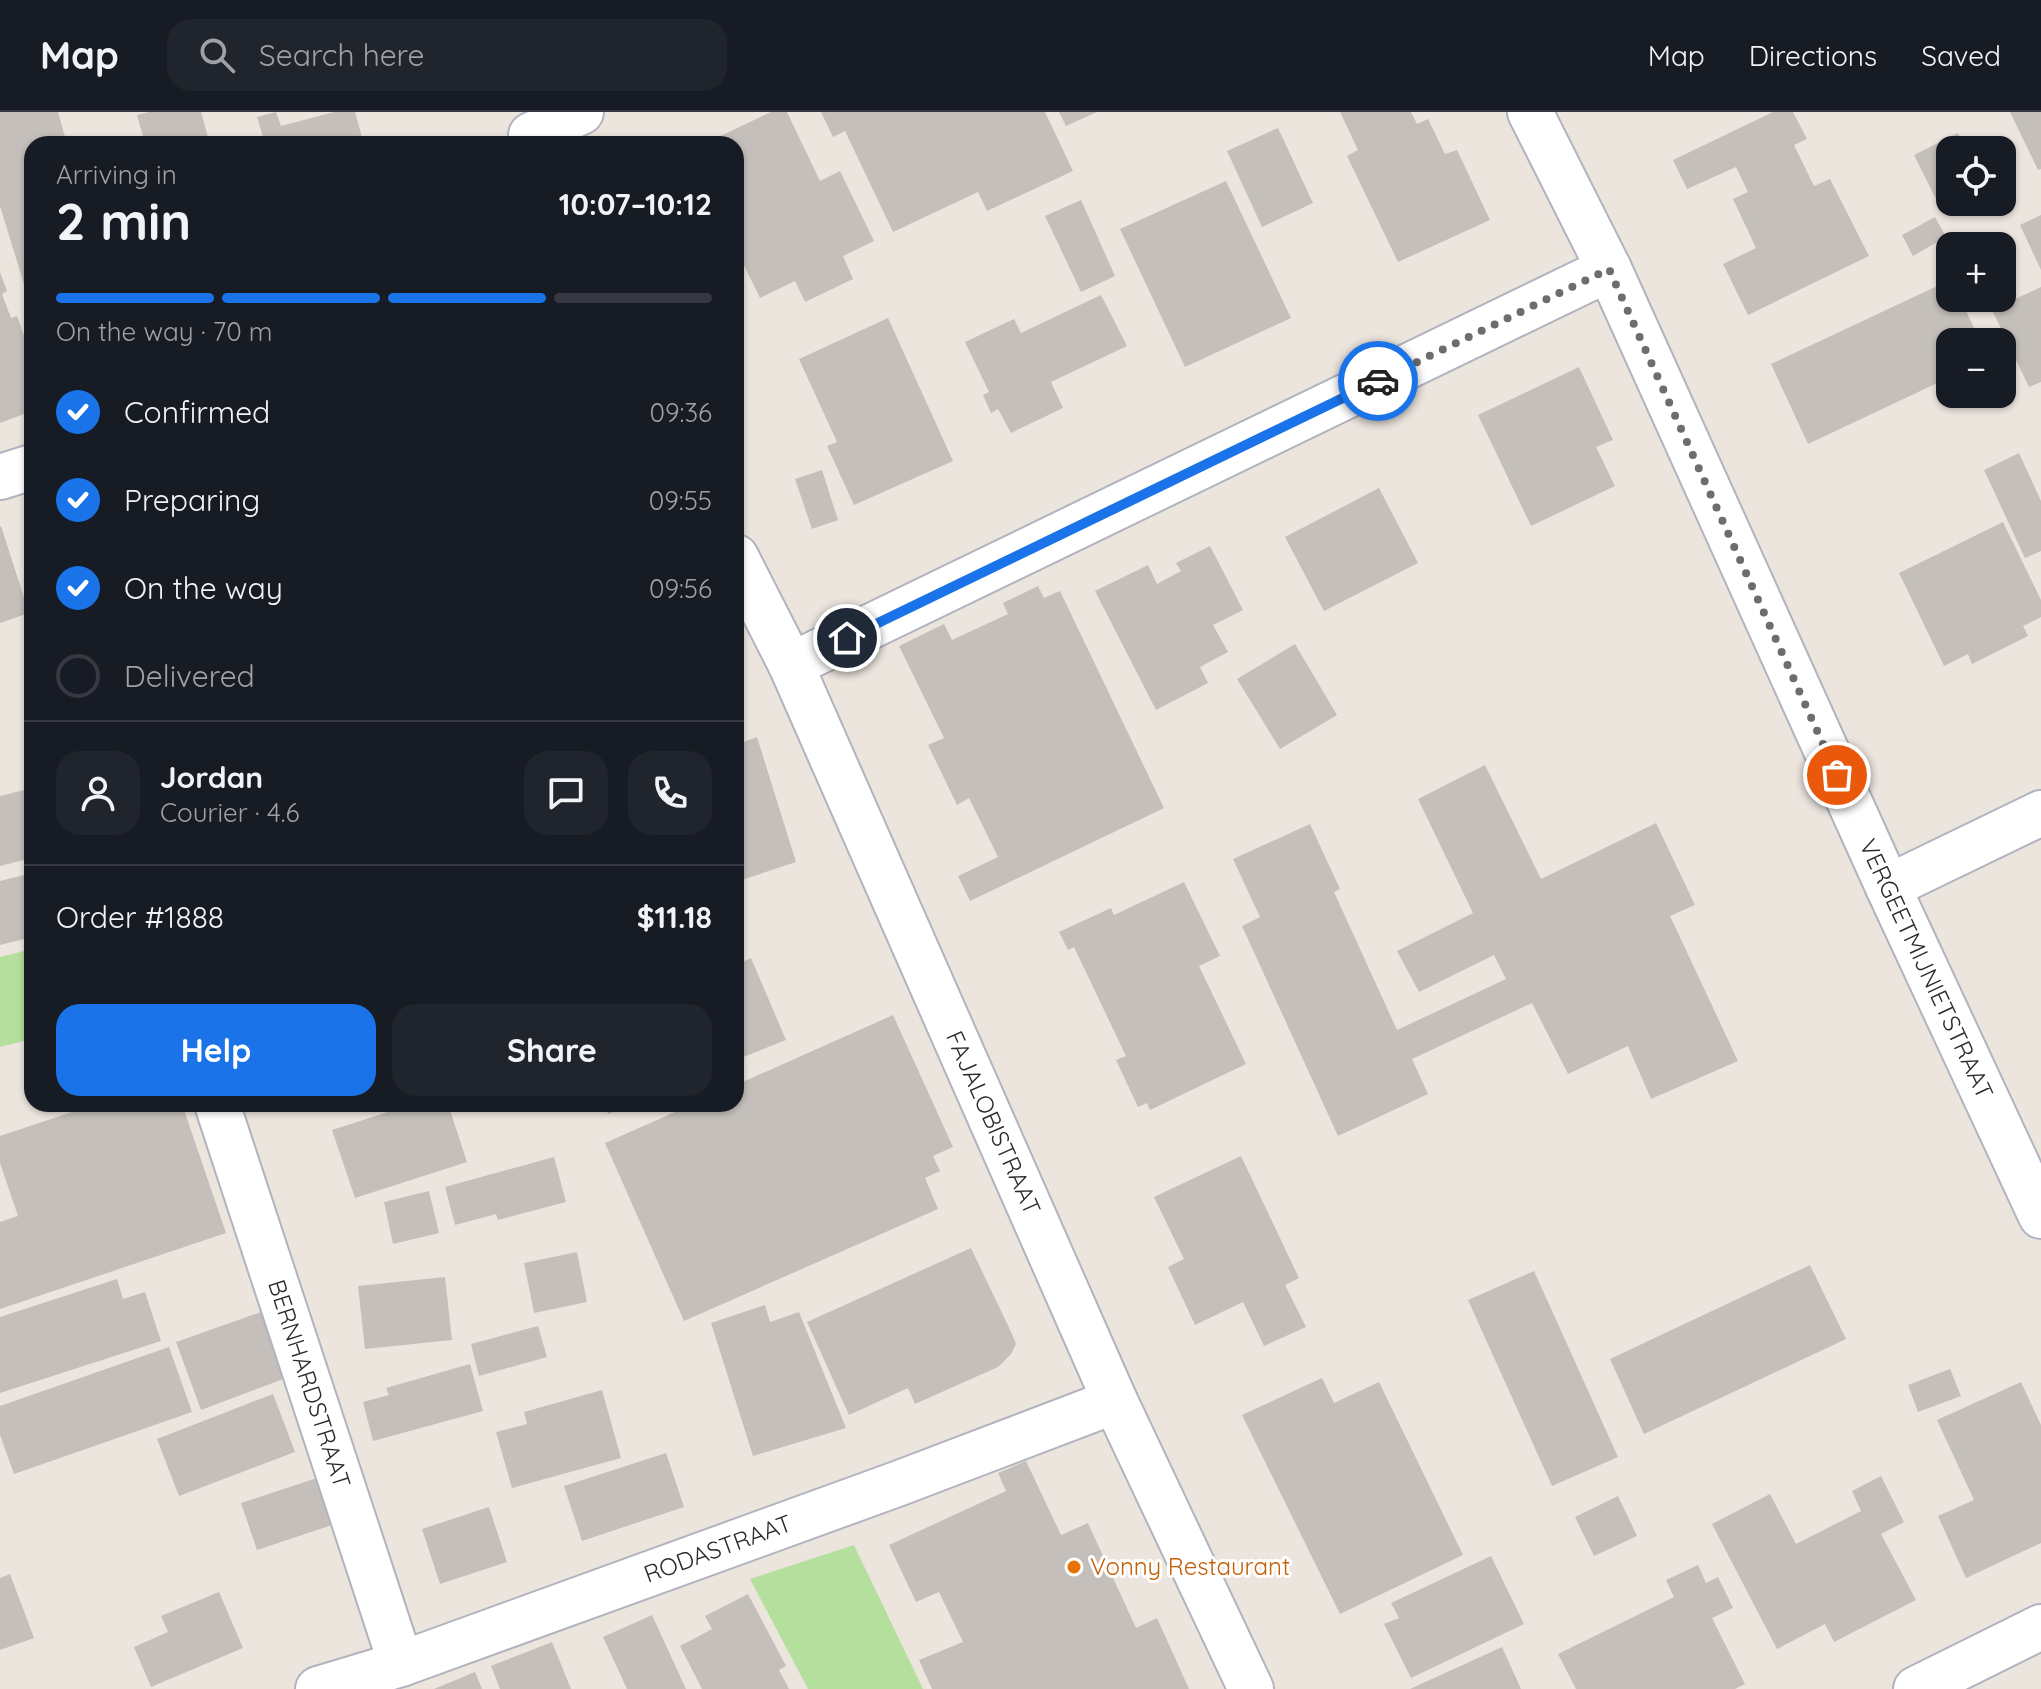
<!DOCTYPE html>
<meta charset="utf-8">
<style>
:root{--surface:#171b24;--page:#20242c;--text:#f1f3f6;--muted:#9ea1a6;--line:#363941;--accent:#1a73e8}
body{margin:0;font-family:Quicksand,sans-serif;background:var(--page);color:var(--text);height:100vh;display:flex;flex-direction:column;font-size:30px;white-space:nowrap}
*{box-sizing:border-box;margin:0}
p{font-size:26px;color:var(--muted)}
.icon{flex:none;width:44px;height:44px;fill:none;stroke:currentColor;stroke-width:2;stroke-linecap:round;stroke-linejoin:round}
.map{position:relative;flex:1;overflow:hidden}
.panel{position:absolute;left:24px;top:24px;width:720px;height:976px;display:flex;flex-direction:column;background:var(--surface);border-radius:24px;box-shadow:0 2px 6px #0004}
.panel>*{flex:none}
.buttons{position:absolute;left:1936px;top:24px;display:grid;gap:16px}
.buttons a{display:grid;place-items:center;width:80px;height:80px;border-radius:16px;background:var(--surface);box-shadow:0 2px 6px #0004;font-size:40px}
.pin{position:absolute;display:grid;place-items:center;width:68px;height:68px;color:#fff;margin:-34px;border:4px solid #fff;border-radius:50%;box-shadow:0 2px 8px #0007}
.courier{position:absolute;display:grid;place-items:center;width:80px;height:80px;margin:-40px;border:6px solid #1a73e8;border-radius:50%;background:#fff;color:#222;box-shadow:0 2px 10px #0007}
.overview em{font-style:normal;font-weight:800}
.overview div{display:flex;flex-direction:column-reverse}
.overview{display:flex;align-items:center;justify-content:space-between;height:136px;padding:0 32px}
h1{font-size:52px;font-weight:800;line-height:60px}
.bar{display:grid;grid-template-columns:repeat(4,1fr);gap:12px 8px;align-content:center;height:96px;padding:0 32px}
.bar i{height:10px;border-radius:6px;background:var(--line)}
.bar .on{background:var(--accent)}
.bar p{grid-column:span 4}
.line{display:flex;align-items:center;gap:20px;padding:0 32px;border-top:2px solid var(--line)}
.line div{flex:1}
.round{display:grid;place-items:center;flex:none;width:84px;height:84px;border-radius:24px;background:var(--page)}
ol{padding:0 32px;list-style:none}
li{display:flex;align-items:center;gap:24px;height:88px}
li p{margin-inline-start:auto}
li .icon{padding:8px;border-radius:50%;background:var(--accent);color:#fff;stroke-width:4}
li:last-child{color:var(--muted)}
li i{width:44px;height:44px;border:4px solid var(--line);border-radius:50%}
.button{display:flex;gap:16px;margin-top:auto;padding:16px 32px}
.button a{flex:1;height:92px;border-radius:24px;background:var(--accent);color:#fff;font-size:32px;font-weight:800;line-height:92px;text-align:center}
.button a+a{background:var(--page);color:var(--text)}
header{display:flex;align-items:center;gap:48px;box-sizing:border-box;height:112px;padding:0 40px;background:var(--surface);border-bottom:2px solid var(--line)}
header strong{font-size:38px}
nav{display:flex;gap:44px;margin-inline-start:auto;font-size:28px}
.search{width:560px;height:72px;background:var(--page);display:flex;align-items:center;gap:20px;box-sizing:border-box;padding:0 28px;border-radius:24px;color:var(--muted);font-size:30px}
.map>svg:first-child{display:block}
.green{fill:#b5df9d}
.building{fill:#c4bfba}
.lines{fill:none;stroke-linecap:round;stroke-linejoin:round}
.minor-casing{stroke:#b1b4be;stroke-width:48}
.minor{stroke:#fff;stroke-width:44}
.done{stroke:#6f6c6a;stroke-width:8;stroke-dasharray:0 14.4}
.route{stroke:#1a73e8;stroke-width:10}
.food-dot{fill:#e8710a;stroke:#fff;stroke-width:3}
.labels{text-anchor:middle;stroke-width:6;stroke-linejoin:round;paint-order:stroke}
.street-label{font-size:24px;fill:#2b2b2b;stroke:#fff}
.food-label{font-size:24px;fill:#c56008;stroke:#fff;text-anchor:start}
</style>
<header>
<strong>Map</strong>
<div class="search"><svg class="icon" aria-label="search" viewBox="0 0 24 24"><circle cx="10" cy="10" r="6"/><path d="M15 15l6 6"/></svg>Search here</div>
<nav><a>Map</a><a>Directions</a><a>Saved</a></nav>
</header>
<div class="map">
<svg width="2041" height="1577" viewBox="0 0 2041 1577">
<rect width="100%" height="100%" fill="#ece5de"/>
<!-- green -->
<g class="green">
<path d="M32,837V927L0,935V845Z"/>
<path d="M854,1433L923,1577H808L750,1467Z"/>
</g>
<!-- building -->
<g class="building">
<path d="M0,0H58L67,32H32V198L0,94Z"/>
<path d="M149,0H201L210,32H145L137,3Z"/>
<path d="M276,0L281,14L334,0H355L364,32H265L257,5Z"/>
<path d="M771,0H787L820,69L840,59L874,129L843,144L853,167L805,190L795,169L760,186L736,137V32H704Z"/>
<path d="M821,0H1045L1073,59L987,99L978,80L893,120L845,19L833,25Z"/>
<path d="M1059,0H1097L1066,14Z"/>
<path d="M1340,0H1411L1417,12L1428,7L1445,42L1457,38L1490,108L1398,150L1347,44L1358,38Z"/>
<path d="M1773,0H1793L1807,27L1794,33L1814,74L1830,67L1869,144L1748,203L1723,152L1756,136L1733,87L1748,80L1736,55L1687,77L1673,48Z"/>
<path d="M2010,0H2041V57L2038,58Z"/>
<path d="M1278,16L1313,91L1262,115L1227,39Z"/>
<path d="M1958,21L1966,38H1950V80L1936,87L1914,43Z"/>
<path d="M1226,69L1291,206L1185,255L1120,117Z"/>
<path d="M1081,88L1115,164L1081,180L1045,104Z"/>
<path d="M2041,103V158L2020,113Z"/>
<path d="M1935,105L1946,125L1913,144L1902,123Z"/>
<path d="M0,160L7,179L2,182L11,206L17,204L32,246V299L0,311Z"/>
<path d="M1950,168V186H1960L1975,218L1936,236L1950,265L1808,332L1771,252Z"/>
<path d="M2041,175V270L2029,275L1992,198Z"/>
<path d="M1101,183L1127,234L1051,270L1063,296L1011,321L998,297L991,301L983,283L989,280L965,230L1014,207L1021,221Z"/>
<path d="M888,206L953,349L854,393L827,334L837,330L799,247Z"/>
<path d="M1579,255L1613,328L1596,335L1615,374L1531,414L1478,303Z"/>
<path d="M2019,341L2041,389V439L2025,446L1984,358Z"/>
<path d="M822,358L838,408L812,417L795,367Z"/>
<path d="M1379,376L1418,451L1324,499L1285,425Z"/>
<path d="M2003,410L2041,488V505L2023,514L2028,524L1972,552L1968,542L1944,554L1899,461Z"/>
<path d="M1,414L29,501L0,511V415Z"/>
<path d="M1210,434L1243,498L1213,513L1228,540L1200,555L1208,571L1156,598L1095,479L1148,453L1157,472L1181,459L1176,451Z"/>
<path d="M1038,474L1044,486L1060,479L1164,696L970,789L958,764L998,745L969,686L957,693L928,633L944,626L899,534L944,512L952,528L1008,502L1003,491Z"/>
<path d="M1295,532L1337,603L1280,637L1237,567Z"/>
<path d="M757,625L796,750L736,770V633Z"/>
<path d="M1485,653L1541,767L1656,711L1695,793L1670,804L1738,949L1651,987L1628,934L1568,962L1532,891L1412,947L1428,982L1338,1024L1242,814L1260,805L1233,747L1310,712L1340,777L1334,780L1397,918L1506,867L1494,843L1419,880L1397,839L1473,801L1418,687Z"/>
<path d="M32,676V746L0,754V684Z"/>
<path d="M32,761V825L0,833V769Z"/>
<path d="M1184,770L1220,844L1199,854L1246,952L1150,998L1147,991L1138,995L1116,948L1126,944L1074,835L1068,838L1059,820L1111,796L1114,803Z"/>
<path d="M751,846L786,928L736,948V853Z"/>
<path d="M893,903L953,1035L933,1044L940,1059L925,1066L938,1097L684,1209L605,1031L693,992H736V973Z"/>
<path d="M96,992H182L226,1121L0,1197V1110L18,1104L0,1051V1024Z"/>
<path d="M413,992H448L467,1050L355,1086L332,1018Z"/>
<path d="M604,992H631L608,1002Z"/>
<path d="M1241,1044L1299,1166L1285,1173L1306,1215L1264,1234L1243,1190L1195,1213L1168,1155L1184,1147L1154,1085Z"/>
<path d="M554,1045L566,1090L498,1108L496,1102L455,1113L445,1075Z"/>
<path d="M429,1079L439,1121L393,1132L384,1090Z"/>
<path d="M971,1136L1012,1222L1016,1232L1011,1242L998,1255L915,1292L908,1276L849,1303L807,1210Z"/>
<path d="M577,1140L587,1190L534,1201L524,1151Z"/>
<path d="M1810,1153L1846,1227L1644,1322L1610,1247Z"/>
<path d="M1534,1159L1618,1345L1552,1374L1468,1188Z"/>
<path d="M445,1165L452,1228L365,1237L358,1174Z"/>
<path d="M117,1167L123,1187L145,1180L161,1229L0,1281V1205Z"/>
<path d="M765,1193L770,1210L799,1200L846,1316L753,1344L711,1211Z"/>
<path d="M261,1200L286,1266L201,1298L176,1230Z"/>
<path d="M538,1214L547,1245L479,1264L471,1232Z"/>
<path d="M169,1235L192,1300L14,1362L0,1323V1294Z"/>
<path d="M470,1252L483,1299L373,1329L363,1290L389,1283L386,1276Z"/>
<path d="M1950,1257L1961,1284L1918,1300L1908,1273Z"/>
<path d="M1322,1266L1334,1291L1379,1270L1463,1443L1340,1502L1242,1303Z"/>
<path d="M2021,1270L2041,1313V1431L1966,1466L1938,1404L1974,1388L1937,1308Z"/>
<path d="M602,1278L621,1346L512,1376L496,1320L527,1312L524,1300Z"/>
<path d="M273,1282L295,1340L179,1384L157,1327Z"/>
<path d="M666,1341L684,1395L582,1429L564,1374Z"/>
<path d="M1026,1349L1061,1423L1088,1411L1136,1516L1157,1506L1189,1577H932L919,1548L963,1530L939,1480L916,1490L889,1433L1006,1379L998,1361Z"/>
<path d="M323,1364L338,1411L257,1438L241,1391Z"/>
<path d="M1881,1364L1904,1410L1881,1422L1916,1488L1834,1530L1825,1512L1777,1537L1712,1412L1770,1382L1796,1432L1861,1399L1852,1379Z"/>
<path d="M1618,1384L1637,1424L1594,1444L1575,1405Z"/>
<path d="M489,1395L507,1450L440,1472L422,1417Z"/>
<path d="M1491,1444L1524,1512L1411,1566L1384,1512L1399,1506L1391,1491Z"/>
<path d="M1698,1453L1706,1471L1718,1465L1733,1496L1712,1506L1745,1572L1735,1577H1576L1558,1542L1674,1485L1666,1468Z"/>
<path d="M10,1462L34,1526L0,1538V1466Z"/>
<path d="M219,1480L243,1536L151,1575L134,1535L168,1520L161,1504Z"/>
<path d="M748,1482L786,1554L779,1558L789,1577H702L680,1534L712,1517L705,1504Z"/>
<path d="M652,1503L686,1577H627L603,1525Z"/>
<path d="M552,1530L571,1577H500L491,1554Z"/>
<path d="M1502,1535L1521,1577H1410Z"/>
<path d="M475,1560L482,1577H434Z"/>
</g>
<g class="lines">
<!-- minor casing -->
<g class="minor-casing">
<g id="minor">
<path d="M1530,0L1609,157L1888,775L2041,1104"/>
<path d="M531,23L581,0"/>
<path d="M0,365L32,355"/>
<path d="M736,445L791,553L1115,1289L1251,1577"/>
<path d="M791,553L1609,157"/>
<path d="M1888,775L2041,701"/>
<path d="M217,992L401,1552"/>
<path d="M318,1577L401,1552L897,1372L1115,1289"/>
<path d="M1916,1577L2041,1515"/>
</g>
</g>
<!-- minor -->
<use href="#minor" class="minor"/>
</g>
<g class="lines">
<!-- done -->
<path class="done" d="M1378,269L1609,157L1837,663"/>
<!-- route -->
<path class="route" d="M847,526L1378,269"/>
</g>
<!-- markers -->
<circle class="food-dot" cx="1074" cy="1455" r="8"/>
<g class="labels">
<!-- street labels -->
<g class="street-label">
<text transform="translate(1926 857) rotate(65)" y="8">VERGEETMIJNIETSTRAAT</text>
<text transform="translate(993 1011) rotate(66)" y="8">FAJALOBISTRAAT</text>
<text transform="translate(309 1272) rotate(72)" y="8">BERNHARDSTRAAT</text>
<text transform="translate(718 1437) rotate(-20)" y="8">RODASTRAAT</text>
</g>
<!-- food labels -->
<g class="food-label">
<text x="1090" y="1463">Vonny Restaurant</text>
</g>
</g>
</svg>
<div class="buttons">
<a><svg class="icon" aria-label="locate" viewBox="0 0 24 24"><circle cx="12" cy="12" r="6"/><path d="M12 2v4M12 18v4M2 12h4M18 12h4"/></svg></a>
<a>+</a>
<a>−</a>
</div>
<div class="pin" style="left:1837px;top:663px;background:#ea580c"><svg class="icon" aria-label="bag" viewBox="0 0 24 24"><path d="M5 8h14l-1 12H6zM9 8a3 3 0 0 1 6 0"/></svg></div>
<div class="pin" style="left:847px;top:526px;background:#1f2937"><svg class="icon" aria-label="home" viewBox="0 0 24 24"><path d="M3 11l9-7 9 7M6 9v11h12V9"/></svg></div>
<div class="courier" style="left:1378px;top:269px"><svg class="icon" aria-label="car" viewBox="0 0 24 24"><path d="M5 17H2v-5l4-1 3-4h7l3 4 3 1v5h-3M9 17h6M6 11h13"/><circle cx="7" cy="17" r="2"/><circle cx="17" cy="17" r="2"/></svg></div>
<section class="panel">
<div class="overview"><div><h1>2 min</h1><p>Arriving in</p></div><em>10:07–10:12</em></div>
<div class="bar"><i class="on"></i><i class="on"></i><i class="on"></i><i></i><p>On the way · 70 m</p></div>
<ol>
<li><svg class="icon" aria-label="check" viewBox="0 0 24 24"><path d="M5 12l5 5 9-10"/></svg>Confirmed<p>09:36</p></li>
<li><svg class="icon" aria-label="check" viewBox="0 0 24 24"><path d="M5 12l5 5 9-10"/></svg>Preparing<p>09:55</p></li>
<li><svg class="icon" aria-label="check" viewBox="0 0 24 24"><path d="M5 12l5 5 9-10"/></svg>On the way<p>09:56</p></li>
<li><i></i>Delivered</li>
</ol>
<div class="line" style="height:144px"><a class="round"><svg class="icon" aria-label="person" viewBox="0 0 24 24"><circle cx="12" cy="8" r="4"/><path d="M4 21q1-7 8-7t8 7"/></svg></a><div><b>Jordan</b><p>Courier · 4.6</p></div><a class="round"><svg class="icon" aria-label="chat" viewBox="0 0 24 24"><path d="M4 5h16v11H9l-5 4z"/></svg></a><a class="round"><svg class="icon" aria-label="phone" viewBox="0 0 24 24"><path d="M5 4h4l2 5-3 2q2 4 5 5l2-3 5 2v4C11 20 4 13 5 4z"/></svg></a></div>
<div class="line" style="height:104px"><div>Order #1888</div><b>$11.18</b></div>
<div class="button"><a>Help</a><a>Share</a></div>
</section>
</div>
